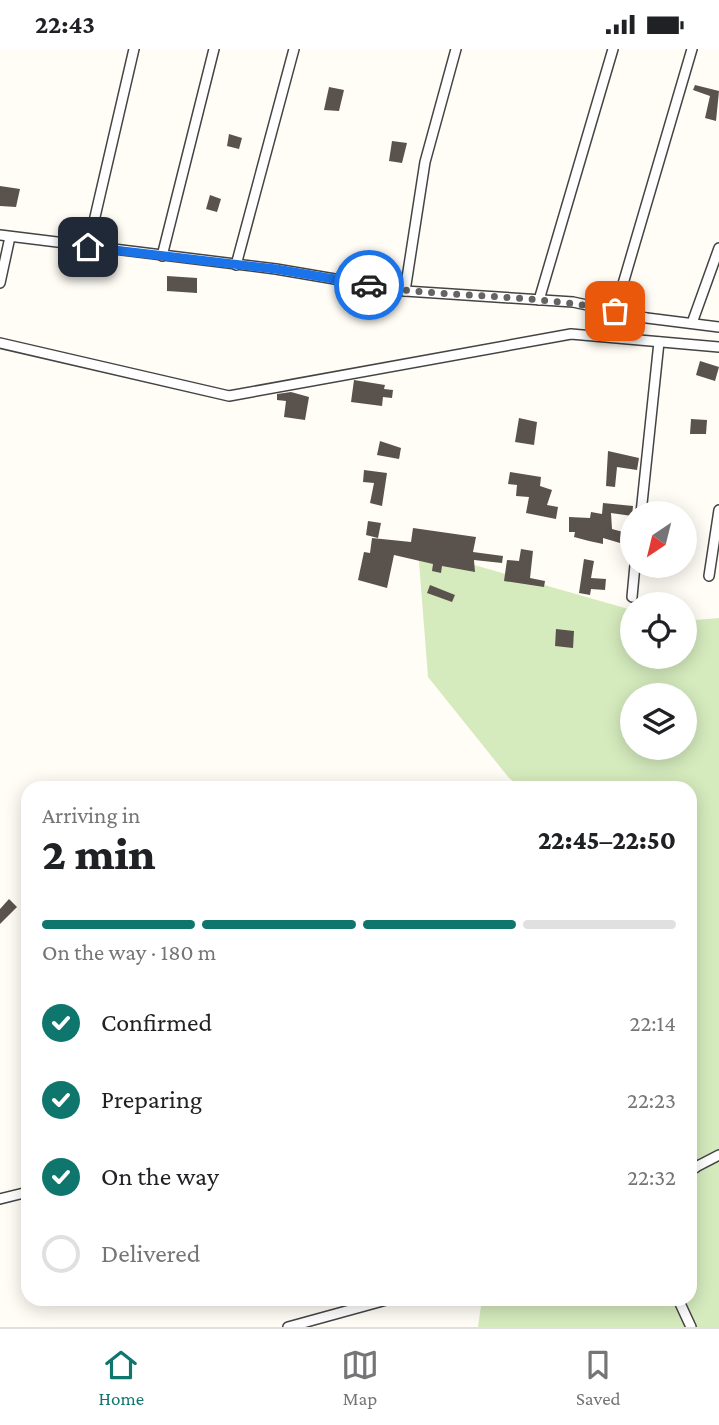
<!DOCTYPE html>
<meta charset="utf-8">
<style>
:root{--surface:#fff;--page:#f2f2f2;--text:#202124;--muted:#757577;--line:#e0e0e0;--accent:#0f766e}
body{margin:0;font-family:"Crimson Pro",serif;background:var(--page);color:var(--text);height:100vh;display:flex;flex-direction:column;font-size:26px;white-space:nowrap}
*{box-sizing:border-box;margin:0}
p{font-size:23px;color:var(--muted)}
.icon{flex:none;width:38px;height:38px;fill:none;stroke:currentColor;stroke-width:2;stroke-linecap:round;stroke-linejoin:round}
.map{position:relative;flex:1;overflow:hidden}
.panel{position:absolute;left:21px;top:732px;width:676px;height:525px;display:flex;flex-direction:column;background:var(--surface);border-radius:21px;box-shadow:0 4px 18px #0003}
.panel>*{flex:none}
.needle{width:46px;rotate:215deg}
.buttons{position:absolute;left:620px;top:452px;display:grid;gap:14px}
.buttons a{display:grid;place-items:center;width:77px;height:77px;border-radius:50%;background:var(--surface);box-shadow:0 4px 18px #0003;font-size:35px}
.pin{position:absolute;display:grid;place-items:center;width:60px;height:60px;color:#fff;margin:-30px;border-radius:14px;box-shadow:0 4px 10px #0006}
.courier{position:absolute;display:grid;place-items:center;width:70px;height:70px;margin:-35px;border:5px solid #1a73e8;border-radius:50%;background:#fff;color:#222;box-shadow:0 2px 9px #0007}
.summary em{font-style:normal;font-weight:800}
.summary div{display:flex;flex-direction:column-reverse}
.summary{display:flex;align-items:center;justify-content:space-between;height:119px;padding:0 21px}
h1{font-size:46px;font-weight:800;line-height:52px}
.bar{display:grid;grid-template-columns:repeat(4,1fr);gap:10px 7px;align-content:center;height:84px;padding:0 21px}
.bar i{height:9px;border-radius:5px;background:var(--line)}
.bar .active{background:var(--accent)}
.bar p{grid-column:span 4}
ol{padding:0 21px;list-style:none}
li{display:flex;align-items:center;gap:21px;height:77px}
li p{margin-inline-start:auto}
li .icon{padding:7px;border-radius:50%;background:var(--accent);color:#fff;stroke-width:4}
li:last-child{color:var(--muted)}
li i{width:38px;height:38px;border:4px solid var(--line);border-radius:50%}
.status{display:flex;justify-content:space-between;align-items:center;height:49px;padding:0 35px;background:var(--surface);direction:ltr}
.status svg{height:19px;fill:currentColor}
.tab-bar{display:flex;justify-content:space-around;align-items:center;height:98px;border-top:2px solid var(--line);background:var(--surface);font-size:19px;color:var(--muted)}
.tab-bar a{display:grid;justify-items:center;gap:4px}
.tab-bar .active{color:var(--accent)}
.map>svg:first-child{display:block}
.grass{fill:#d5ebbd;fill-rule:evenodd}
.building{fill:#5a524d}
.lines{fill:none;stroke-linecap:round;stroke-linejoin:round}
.minor-casing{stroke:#444;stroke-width:12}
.minor{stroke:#fff;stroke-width:9}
.done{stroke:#646461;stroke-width:7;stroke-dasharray:0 12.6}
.route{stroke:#1a73e8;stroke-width:9}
</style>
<div class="status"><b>22:43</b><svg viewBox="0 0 49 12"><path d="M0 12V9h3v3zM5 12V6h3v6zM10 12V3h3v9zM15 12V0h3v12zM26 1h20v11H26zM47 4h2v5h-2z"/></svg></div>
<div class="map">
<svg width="719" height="1278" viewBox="0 0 719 1278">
<rect width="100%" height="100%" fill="#fffdf5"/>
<!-- grass -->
<path class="grass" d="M418,500L632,561V607H684V572L719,569V1278H478L482,1250H690V738H521L509,729L428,628ZM632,646H684V698H632Z"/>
<!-- building -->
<g class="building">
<path d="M695,36L719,42L716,72L705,69L710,47L693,41Z"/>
<path d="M329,38L344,41L339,62L324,61Z"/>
<path d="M229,85L242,89L239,100L227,97Z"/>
<path d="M392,92L407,94L402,114L389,112Z"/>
<path d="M0,137L20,140L16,158L0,157Z"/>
<path d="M210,146L221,150L217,163L206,160Z"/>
<path d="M167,227L197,229V244L167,242Z"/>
<path d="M700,312L719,318L715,332L696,326Z"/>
<path d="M354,331L385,336L384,340L393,341L392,349L383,348L382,357L351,353Z"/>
<path d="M291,343L309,348L305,371L284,368L286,352L277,351V345Z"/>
<path d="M519,369L537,373L534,396L515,393Z"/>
<path d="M691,370L707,371L706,385H690Z"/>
<path d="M380,392L401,399L399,410L377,406Z"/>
<path d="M608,402L639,409L637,421L617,418L615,438L606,437Z"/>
<path d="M364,421L387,424L382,457L370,454L374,434L363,433Z"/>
<path d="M510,423L541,428L540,437L552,441L547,456L558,458L556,470L526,464L529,448L516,447L517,436L508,435Z"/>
<path d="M603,454L633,457L632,467L611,464L612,480L623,483L620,494L603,489V495L589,492L574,488L575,483H569V468L590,469L591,463L602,465Z"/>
<path d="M368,472L381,474L378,489L366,486Z"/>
<path d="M413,479L476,488L473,503L503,507L502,514L474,511L475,523L442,517L441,524L432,522L433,515L394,506L387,539L358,531L364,503L370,504L372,489L411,493Z"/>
<path d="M521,500L533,502L530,529L545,532L544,538L504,532L507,511L519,512Z"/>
<path d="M584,510L594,512L591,529L606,530L605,541L591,540L590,546L579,544Z"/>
<path d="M430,536L455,546L452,553L427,544Z"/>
<path d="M556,580L574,582L573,599L555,597Z"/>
<path d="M9,850L17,858L0,875V860Z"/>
</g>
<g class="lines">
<!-- minor casing -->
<g class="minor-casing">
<g id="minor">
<path d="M0,186L276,220L405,242L573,253L647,269L719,278"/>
<path d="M88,198L134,0"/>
<path d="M162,207L214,0"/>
<path d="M236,216L294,0"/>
<path d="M0,234L10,188"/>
<path d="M405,242L425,113L456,0"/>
<path d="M539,251L613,0"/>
<path d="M615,262L692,0"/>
<path d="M692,274L719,199"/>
<path d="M0,294L229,347L571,285L719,298"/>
<path d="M641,464L659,293"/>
<path d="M709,527L719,461"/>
<path d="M632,548L635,516"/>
<path d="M690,1109L695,1119"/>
<path d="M690,1121L719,1106"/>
<path d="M0,1150L28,1143"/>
<path d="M678,1250L691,1278"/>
<path d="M288,1278L390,1250"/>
</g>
</g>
<!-- minor -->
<use href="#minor" class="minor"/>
</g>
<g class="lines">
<!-- done -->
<path class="done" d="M369,236C451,250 534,244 615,262"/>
<!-- route -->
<path class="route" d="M88,198L276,220L369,236"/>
</g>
</svg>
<div class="buttons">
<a><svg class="needle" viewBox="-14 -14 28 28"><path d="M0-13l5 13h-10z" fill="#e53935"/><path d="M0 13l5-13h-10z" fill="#757577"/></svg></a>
<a><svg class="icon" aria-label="locate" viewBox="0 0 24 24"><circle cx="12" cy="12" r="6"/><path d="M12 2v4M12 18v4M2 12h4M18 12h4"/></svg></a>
<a><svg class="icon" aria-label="layers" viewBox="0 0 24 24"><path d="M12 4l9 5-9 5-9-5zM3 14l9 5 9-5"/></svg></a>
</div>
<div class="pin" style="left:615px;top:262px;background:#ea580c"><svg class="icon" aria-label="bag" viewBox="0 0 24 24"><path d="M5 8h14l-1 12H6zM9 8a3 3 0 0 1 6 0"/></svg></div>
<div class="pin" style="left:88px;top:198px;background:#1f2937"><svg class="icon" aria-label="home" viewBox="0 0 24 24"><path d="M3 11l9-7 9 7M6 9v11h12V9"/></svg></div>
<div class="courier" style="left:369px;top:236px"><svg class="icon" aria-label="car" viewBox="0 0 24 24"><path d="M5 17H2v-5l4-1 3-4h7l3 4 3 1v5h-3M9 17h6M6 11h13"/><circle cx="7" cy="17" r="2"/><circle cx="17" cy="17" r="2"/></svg></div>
<section class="panel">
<div class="summary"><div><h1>2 min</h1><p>Arriving in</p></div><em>22:45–22:50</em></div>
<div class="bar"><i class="active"></i><i class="active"></i><i class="active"></i><i></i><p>On the way · 180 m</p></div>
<ol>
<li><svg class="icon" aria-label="check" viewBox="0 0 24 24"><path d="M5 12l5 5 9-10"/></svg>Confirmed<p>22:14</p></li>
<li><svg class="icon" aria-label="check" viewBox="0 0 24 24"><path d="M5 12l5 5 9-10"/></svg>Preparing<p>22:23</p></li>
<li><svg class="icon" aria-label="check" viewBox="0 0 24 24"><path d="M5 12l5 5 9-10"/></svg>On the way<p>22:32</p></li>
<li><i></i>Delivered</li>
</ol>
</section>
</div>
<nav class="tab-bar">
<a class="active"><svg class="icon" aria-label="home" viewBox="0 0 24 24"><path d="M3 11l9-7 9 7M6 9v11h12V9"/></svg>Home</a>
<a><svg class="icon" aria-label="map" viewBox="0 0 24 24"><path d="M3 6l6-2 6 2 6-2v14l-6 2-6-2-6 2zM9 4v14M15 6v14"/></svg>Map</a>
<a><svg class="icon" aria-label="saved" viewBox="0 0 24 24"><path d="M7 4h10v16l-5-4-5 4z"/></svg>Saved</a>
</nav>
